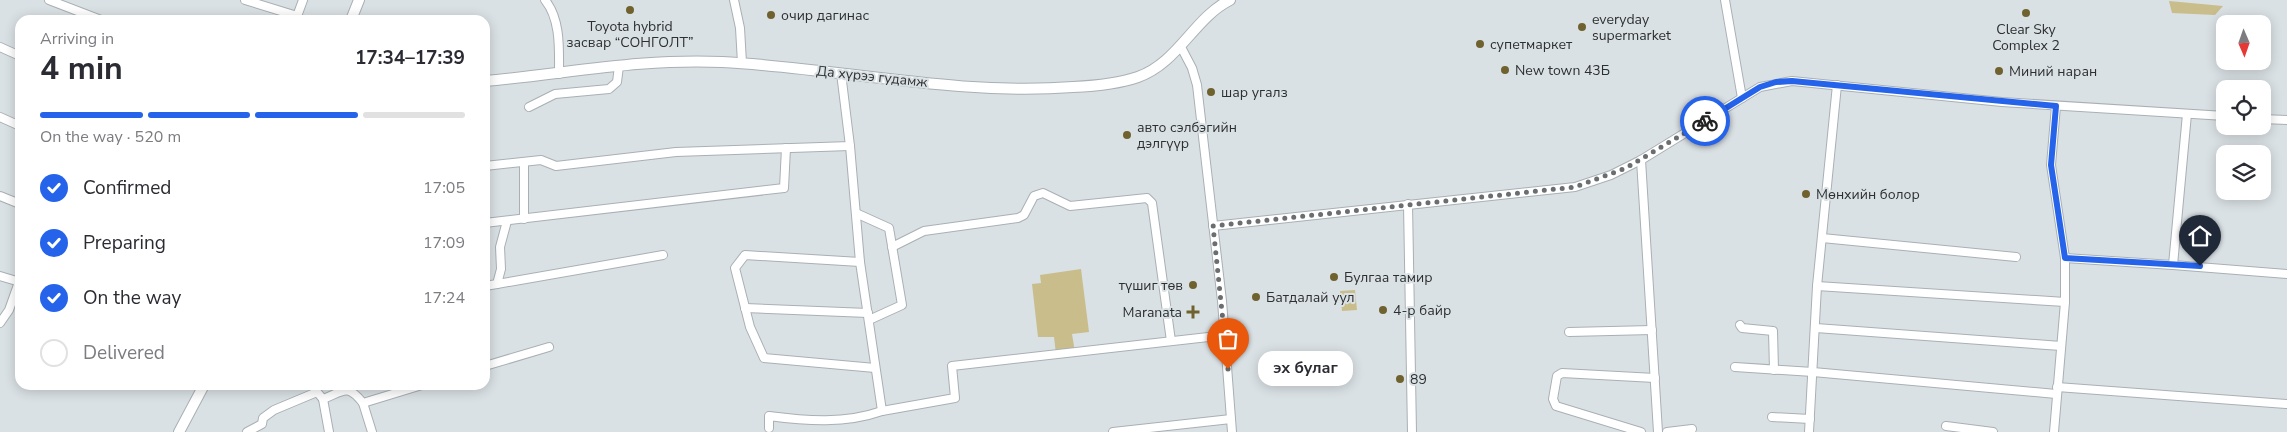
<!DOCTYPE html>
<meta charset="utf-8">
<style>
:root{--surface:#fff;--page:#f2f2f3;--text:#2b2b33;--muted:#7c7c81;--line:#e1e1e2;--accent:#2563eb}
body{margin:0;font-family:"Nunito Sans",sans-serif;background:var(--page);color:var(--text);height:100vh;display:flex;flex-direction:column;font-size:19px;white-space:nowrap}
*{box-sizing:border-box;margin:0}
p{font-size:16px;color:var(--muted)}
.icon{flex:none;width:28px;height:28px;fill:none;stroke:currentColor;stroke-width:2;stroke-linecap:round;stroke-linejoin:round}
.map{position:relative;flex:1;overflow:hidden}
.details{position:absolute;left:15px;top:15px;width:475px;height:375px;display:flex;flex-direction:column;background:var(--surface);border-radius:15px;box-shadow:0 2px 12px #0003}
.details>*{flex:none}
.needle{width:32px;rotate:178deg}
.fabs{position:absolute;left:2216px;top:15px;display:grid;gap:10px}
.fabs a{display:grid;place-items:center;width:55px;height:55px;border-radius:10px;background:var(--surface);box-shadow:0 2px 12px #0003;font-size:25px}
.pin{position:absolute;display:grid;place-items:center;width:42px;height:42px;color:#fff;margin:-51px -21px;border-radius:50% 50% 50% 0;rotate:-45deg;box-shadow:0 0 5px #0007}
.pin .icon{rotate:45deg}
.courier{position:absolute;display:grid;place-items:center;width:50px;height:50px;margin:-25px;border:4px solid #2563eb;border-radius:50%;background:#fff;color:#222;box-shadow:0 1px 6px #0007}
.bubble{position:absolute;height:35px;border-radius:15px;background:var(--surface);box-shadow:0 2px 12px #0003;font-size:16px;font-weight:700;line-height:35px;text-align:center}
.headline em{font-style:normal;font-weight:700}
.headline div{display:flex;flex-direction:column-reverse}
.headline{display:flex;align-items:center;justify-content:space-between;height:85px;padding:0 25px}
h1{font-size:32px;font-weight:700;line-height:38px}
.bar{display:grid;grid-template-columns:repeat(4,1fr);gap:8px 5px;align-content:center;height:60px;padding:0 25px}
.bar i{height:6px;border-radius:4px;background:var(--line)}
.bar .on{background:var(--accent)}
.bar p{grid-column:span 4}
ol{padding:0 25px;list-style:none}
li{display:flex;align-items:center;gap:15px;height:55px}
li p{margin-inline-start:auto}
li .icon{padding:5px;border-radius:50%;background:var(--accent);color:#fff;stroke-width:4}
li:last-child{color:var(--muted)}
li i{width:28px;height:28px;border:2px solid var(--line);border-radius:50%}
.map>svg:first-child{display:block}
.green{fill:#c9bd8b}
.lines{fill:none;stroke-linecap:round;stroke-linejoin:round}
.minor-casing{stroke:#a9b0b3;stroke-width:10}
.major-casing{stroke:#a9b0b3;stroke-width:12}
.minor{stroke:#fff;stroke-width:8}
.major{stroke:#fff;stroke-width:10}
.done{stroke:#6a6e70;stroke-width:5;stroke-dasharray:0 9}
.route{stroke:#2563eb;stroke-width:6}
.poi-dot{fill:#6f622f;stroke:#dae1e4;stroke-width:2}
.labels{text-anchor:middle;stroke-width:4;stroke-linejoin:round;paint-order:stroke}
.poi-label{font-size:14px;fill:#2d3031;stroke:#dae1e4;text-anchor:start}
.street-label{font-size:14px;fill:#2d3031;stroke:#dae1e4}
</style>
<div class="map">
<svg width="2287" height="432" viewBox="0 0 2287 432">
<rect width="100%" height="100%" fill="#dae1e4"/>
<!-- green -->
<g class="green">
<path d="M2169,1L2223,6L2215,15L2172,13Z"/>
<path d="M1081,269L1089,332L1072,334L1075,352L1056,354L1054,337H1038L1032,284L1041,283L1040,275Z"/>
<path d="M1355,290L1357,310L1342,311L1340,291Z"/>
</g>
<g class="lines">
<!-- minor casing -->
<g class="minor-casing">
<g id="minor">
<path d="M49,0L101,20"/>
<path d="M245,0L297,16"/>
<path d="M545,0C561,20 559,49 559,74"/>
<path d="M734,0L740,28L742,63"/>
<path d="M1725,0L1742,98"/>
<path d="M296,19L303,0"/>
<path d="M0,47L20,56"/>
<path d="M1181,47L1192,68L1197,85L1222,301L1232,432"/>
<path d="M529,107L555,94L609,89L617,82L619,66"/>
<path d="M2187,114L2173,265L2287,274"/>
<path d="M0,117L20,126"/>
<path d="M2262,119L2287,120"/>
<path d="M1641,160L1658,432"/>
<path d="M524,162V219"/>
<path d="M485,166L541,160L556,166L676,152L850,146L841,73"/>
<path d="M0,196L20,204"/>
<path d="M1408,204L1412,432"/>
<path d="M858,214L889,228L902,305L869,320"/>
<path d="M485,223L784,188L786,148"/>
<path d="M1213,226L1575,187L1611,175L1641,160L1760,87L1792,81L2002,102L2225,116"/>
<path d="M1822,238L2016,257"/>
<path d="M892,247L924,231L1018,218L1024,215L1034,196L1043,193L1070,206L1147,198L1152,203L1171,341"/>
<path d="M2065,258L2173,265"/>
<path d="M860,262L745,255L735,268L750,327L764,358L875,368"/>
<path d="M0,276L20,282"/>
<path d="M497,284L663,255"/>
<path d="M485,286L497,284L501,269L500,247L507,221"/>
<path d="M1817,286L2065,302"/>
<path d="M745,308L868,313"/>
<path d="M0,323L9,310L19,282"/>
<path d="M1740,325L1742,328L1773,331L1774,370"/>
<path d="M1816,328L2061,346"/>
<path d="M1569,332L1652,330"/>
<path d="M485,366L549,347"/>
<path d="M1735,367L1813,372L2056,394"/>
<path d="M2057,387L2286,404"/>
<path d="M323,399L329,432"/>
<path d="M363,403L372,432"/>
<path d="M882,411L955,398L952,366L1226,335"/>
<path d="M1772,417L1810,419"/>
<path d="M1946,426L1993,432"/>
<path d="M769,428V416C807,421 845,424 882,411L860,262L850,146"/>
<path d="M247,432L262,424L263,418L274,410L317,392L323,399C344,391 347,383 363,403L422,385"/>
<path d="M1113,432L1231,419"/>
<path d="M1641,432L1556,406L1553,399L1557,376L1562,373L1655,378"/>
<path d="M1667,432L1692,429"/>
<path d="M1809,432L1817,286L1837,85"/>
<path d="M2054,432L2065,302V258L2051,165L2056,106"/>
</g>
</g>
<!-- major casing -->
<g class="major-casing">
<g id="major">
<path d="M351,20L359,0"/>
<path d="M485,81C564,74 643,58 722,62C839,68 956,96 1073,87C1095,86 1118,84 1138,77C1178,63 1194,18 1230,0"/>
<path d="M179,432L204,385"/>
</g>
</g>
<!-- minor -->
<use href="#minor" class="minor"/>
<!-- major -->
<use href="#major" class="major"/>
</g>
<g class="lines">
<!-- done -->
<path class="done" d="M1228,369L1213,226L1575,187L1626,168L1705,121"/>
<!-- route -->
<path class="route" d="M1705,121L1760,87L1776,82L1792,81L2056,106L2051,165L2065,258L2200,266"/>
</g>
<!-- markers -->
<g class="poi-dot">
<circle cx="630" cy="10" r="5"/>
<circle cx="2026" cy="13" r="5"/>
<circle cx="771" cy="15" r="5"/>
<circle cx="1582" cy="27" r="5"/>
<circle cx="1480" cy="44" r="5"/>
<circle cx="1505" cy="70" r="5"/>
<circle cx="1999" cy="71" r="5"/>
<circle cx="1211" cy="92" r="5"/>
<circle cx="1127" cy="135" r="5"/>
<circle cx="1806" cy="194" r="5"/>
<circle cx="1334" cy="277" r="5"/>
<circle cx="1193" cy="285" r="5"/>
<circle cx="1256" cy="297" r="5"/>
<circle cx="1383" cy="310" r="5"/>
<path d="M1190.5 304.5h5v5h5v5h-5v5h-5v-5h-5v-5h5z"/>
<circle cx="1400" cy="379" r="5"/>
</g>
<g class="labels">
<!-- poi labels -->
<g class="poi-label">
<text x="781" y="20">очир дагинас</text>
<text x="1592" y="24">everyday<tspan x="1592" dy="16">supermarket</tspan></text>
<text x="630" y="31" text-anchor="middle">Toyota hybrid<tspan x="630" dy="16">засвар “СОНГОЛТ”</tspan></text>
<text x="2026" y="34" text-anchor="middle">Clear Sky<tspan x="2026" dy="16">Complex 2</tspan></text>
<text x="1490" y="49">супетмаркет</text>
<text x="1515" y="75">New town 43Б</text>
<text x="2009" y="76">Миний наран</text>
<text x="1221" y="97">шар угалз</text>
<text x="1137" y="132">авто сэлбэгийн<tspan x="1137" dy="16">дэлгүүр</tspan></text>
<text x="1816" y="199">Мөнхийн болор</text>
<text x="1344" y="282">Булгаа тамир</text>
<text x="1183" y="290" text-anchor="end">түшиг төв</text>
<text x="1266" y="302">Батдалай уул</text>
<text x="1393" y="315">4-р байр</text>
<text x="1182" y="317" text-anchor="end">Maranata</text>
<text x="1410" y="384">89</text>
</g>
<!-- street labels -->
<g class="street-label">
<text transform="translate(872 76) rotate(6)" y="5">Да хүрээ гудамж</text>
</g>
</g>
</svg>
<div class="fabs">
<a><svg class="needle" viewBox="-14 -14 28 28"><path d="M0-13l5 13h-10z" fill="#e53935"/><path d="M0 13l5-13h-10z" fill="#7c7c81"/></svg></a>
<a><svg class="icon" aria-label="locate" viewBox="0 0 24 24"><circle cx="12" cy="12" r="6"/><path d="M12 2v4M12 18v4M2 12h4M18 12h4"/></svg></a>
<a><svg class="icon" aria-label="layers" viewBox="0 0 24 24"><path d="M12 4l9 5-9 5-9-5zM3 14l9 5 9-5"/></svg></a>
</div>
<div class="pin" style="left:1228px;top:369px;background:#ea580c"><svg class="icon" aria-label="bag" viewBox="0 0 24 24"><path d="M5 8h14l-1 12H6zM9 8a3 3 0 0 1 6 0"/></svg></div>
<div class="pin" style="left:2200px;top:266px;background:#1f2937"><svg class="icon" aria-label="home" viewBox="0 0 24 24"><path d="M3 11l9-7 9 7M6 9v11h12V9"/></svg></div>
<div class="courier" style="left:1705px;top:121px"><svg class="icon" aria-label="bike" viewBox="0 0 24 24"><circle cx="6" cy="16" r="4"/><circle cx="18" cy="16" r="4"/><path d="M6 16l4-8h5l3 8M10 8l3 8H6M13 5h3"/></svg></div>
<div class="bubble" style="left:1258px;top:351px;width:95px">эх булаг</div>
<section class="details">
<div class="headline"><div><h1>4 min</h1><p>Arriving in</p></div><em>17:34–17:39</em></div>
<div class="bar"><i class="on"></i><i class="on"></i><i class="on"></i><i></i><p>On the way · 520 m</p></div>
<ol>
<li><svg class="icon" aria-label="check" viewBox="0 0 24 24"><path d="M5 12l5 5 9-10"/></svg>Confirmed<p>17:05</p></li>
<li><svg class="icon" aria-label="check" viewBox="0 0 24 24"><path d="M5 12l5 5 9-10"/></svg>Preparing<p>17:09</p></li>
<li><svg class="icon" aria-label="check" viewBox="0 0 24 24"><path d="M5 12l5 5 9-10"/></svg>On the way<p>17:24</p></li>
<li><i></i>Delivered</li>
</ol>
</section>
</div>
